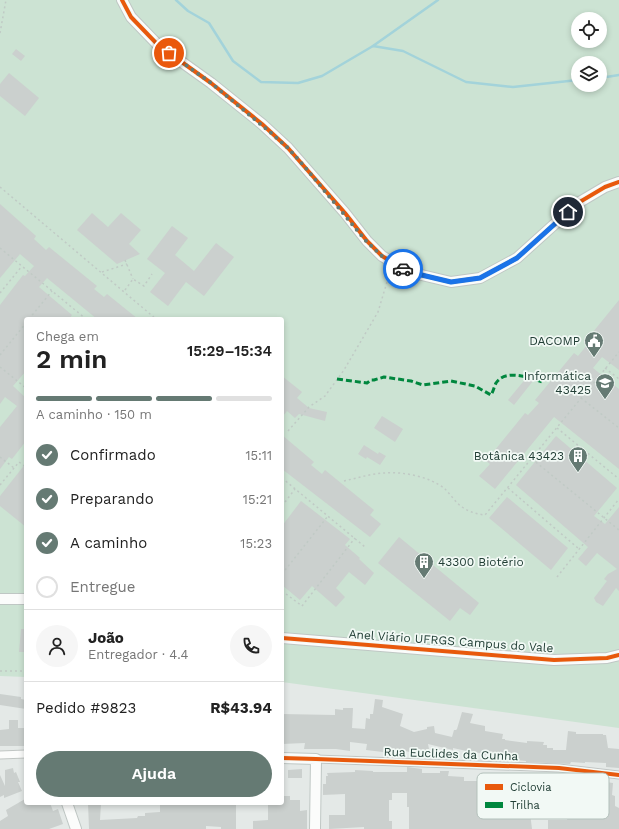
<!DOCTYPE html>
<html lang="pt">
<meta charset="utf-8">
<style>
:root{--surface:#fff;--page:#f6f6f6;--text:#222;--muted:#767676;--line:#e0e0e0;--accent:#657a73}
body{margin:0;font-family:"Work Sans",sans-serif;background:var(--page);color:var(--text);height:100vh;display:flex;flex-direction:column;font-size:15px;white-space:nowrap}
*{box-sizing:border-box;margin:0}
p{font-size:13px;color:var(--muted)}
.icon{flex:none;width:22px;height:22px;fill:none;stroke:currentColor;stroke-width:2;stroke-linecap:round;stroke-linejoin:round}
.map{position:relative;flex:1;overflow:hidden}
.panel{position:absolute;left:24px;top:317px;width:260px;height:488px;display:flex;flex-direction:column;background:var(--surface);border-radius:4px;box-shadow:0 2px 6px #0003}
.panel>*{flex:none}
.tools{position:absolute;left:571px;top:12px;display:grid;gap:8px}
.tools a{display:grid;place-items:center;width:36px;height:36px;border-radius:50%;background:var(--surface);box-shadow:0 2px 6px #0003;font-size:20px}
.pin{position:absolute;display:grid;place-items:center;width:34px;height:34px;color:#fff;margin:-17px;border:2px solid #fff;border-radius:50%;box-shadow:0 1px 4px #0007}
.courier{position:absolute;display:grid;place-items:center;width:40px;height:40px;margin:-20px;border:3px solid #1a73e8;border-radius:50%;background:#fff;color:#222;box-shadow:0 1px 5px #0007}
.overview em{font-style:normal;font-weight:600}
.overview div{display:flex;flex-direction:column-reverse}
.overview{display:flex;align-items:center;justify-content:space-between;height:68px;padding:0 12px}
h1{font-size:26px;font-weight:600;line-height:30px}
.bar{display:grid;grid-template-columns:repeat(4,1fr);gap:6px 4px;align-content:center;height:48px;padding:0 12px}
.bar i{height:5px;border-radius:3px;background:var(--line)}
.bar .current{background:var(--accent)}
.bar p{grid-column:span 4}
.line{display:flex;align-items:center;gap:10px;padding:0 12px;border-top:1px solid var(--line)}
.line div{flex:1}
.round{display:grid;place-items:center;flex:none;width:42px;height:42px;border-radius:21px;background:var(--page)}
ol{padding:0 12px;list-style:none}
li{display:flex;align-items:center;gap:12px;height:44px}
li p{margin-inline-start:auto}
li .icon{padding:4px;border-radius:50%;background:var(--accent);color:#fff;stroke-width:4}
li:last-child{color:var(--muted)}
li i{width:22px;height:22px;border:2px solid var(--line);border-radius:50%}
.cta{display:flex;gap:8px;margin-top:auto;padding:8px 12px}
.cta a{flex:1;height:46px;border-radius:24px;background:var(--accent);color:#fff;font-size:16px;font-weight:600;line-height:46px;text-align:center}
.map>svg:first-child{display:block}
.green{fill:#cce3d3;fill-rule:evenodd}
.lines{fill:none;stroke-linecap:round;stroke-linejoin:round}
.stream{stroke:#a3d3da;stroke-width:2.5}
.building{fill:#cbd0ce}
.street-casing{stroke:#c1c6c4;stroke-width:9}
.secondary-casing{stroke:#bfc7c4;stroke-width:12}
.path{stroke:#c0cac5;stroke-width:1.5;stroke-dasharray:2 3;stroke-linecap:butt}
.street{stroke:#fbfcfb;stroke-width:7}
.secondary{stroke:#fbfcfb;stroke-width:10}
.quiet{stroke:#00873e;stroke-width:3;stroke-dasharray:6 3;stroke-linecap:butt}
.cycleway-casing{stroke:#f2f9f5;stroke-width:6}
.cycleway{stroke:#e8590c;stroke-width:4}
.done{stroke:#657a73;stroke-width:4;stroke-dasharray:0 7.2}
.route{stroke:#1a73e8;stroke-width:5}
.labels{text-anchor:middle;stroke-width:3.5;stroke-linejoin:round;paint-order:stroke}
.poi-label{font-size:12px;fill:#213e35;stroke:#f2f9f5;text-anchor:end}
.street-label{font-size:12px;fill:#213e35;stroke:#f2f9f5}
.key{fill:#f2f9f5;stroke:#b3c1bb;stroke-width:1}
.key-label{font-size:11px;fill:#213e35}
</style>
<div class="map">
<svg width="619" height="829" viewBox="0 0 619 829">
<rect width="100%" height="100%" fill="#e4e9e7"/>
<!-- green -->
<path class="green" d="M0,0H619V728L282,682V319H26V677L0,676ZM578,19H600V41H578ZM578,63H600V85H578Z"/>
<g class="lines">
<!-- stream -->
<g class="stream">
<path d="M176,0L188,11L209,23L233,61L261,82L298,83L322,76L373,46L403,51L466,82L513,87L578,80"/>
<path d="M373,46L438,0"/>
<path d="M600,78L619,75"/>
</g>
</g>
<!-- building -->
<g class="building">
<path d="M16,49L25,56L21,61L12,54Z"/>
<path d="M9,73L39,98L25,116L0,96V84Z"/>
<path d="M0,204L36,236L34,239L46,250L49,247L97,286L94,289L104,297L107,294L138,319H97L47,278L39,287L72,315L69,319H26V371L13,386L26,398V441L12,459L9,457L0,469V427L17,406L5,397L0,404V305L23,275L25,276L34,266L20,254L0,278Z"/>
<path d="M92,213L108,227L121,213L141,230L129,244L140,254L117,264L77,230Z"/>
<path d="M172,226L188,238L175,255L194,271L216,243L234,257L204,296L186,282L168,306L150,292L165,273L147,259Z"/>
<path d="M619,300V370L602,357L593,368L619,389V469L554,417L495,489L479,476L490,464L486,461L525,413L528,415L539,403L535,400L574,353L578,356L587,345L584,343Z"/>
<path d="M282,376L302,392L297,398L309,408L327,412L325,421L299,414L295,418L287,411L282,417Z"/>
<path d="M527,377L533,381L514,405L508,400Z"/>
<path d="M382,416L403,429L395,442L374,428Z"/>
<path d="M282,435L314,462L311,465L322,474L325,470L374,510L370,515L381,524L370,537L282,469Z"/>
<path d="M556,436L617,488L594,516L605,524L619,507V591L616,588L603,606L596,602L594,598L607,581L604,579L608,574L617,569L597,553L586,566L578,559L588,547L516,485Z"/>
<path d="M364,445L378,454L379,452L386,456L380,465L367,457L366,459L358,454Z"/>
<path d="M26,463V527L0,506V496Z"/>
<path d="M507,497L568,548L551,570L489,518Z"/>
<path d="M301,501L350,539L345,545L360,558L359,559L374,573L365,585L349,572L336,588L345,597L336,607L312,586L300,600L282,585V526Z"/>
<path d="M399,537L479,603L470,615L460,608L450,621L378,563Z"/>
<path d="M21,629H26V652H19Z"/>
<path d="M0,694L21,697V699L26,700V709L0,705Z"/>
<path d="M375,699L383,700L382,707L403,714L400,726L414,732L427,729V727L434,726L435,733L452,737L454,730H456L457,729L462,712L473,714L470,723L485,726V731L503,734L502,739H505V740L527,743V741L544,742L543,745H547V748H553V750H566L568,731L576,732V734H603V735H606L608,748L619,749V768L606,767V763L585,762V763L571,762L570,764L526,762V761L507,759V760L471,751V752L453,748V750L428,744L429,749H426V754H419L400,750V754L366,750L367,744L350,742V751L336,749H304L305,743L282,744V714L335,715V709L343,710V708H353L352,728L365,729L366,718L370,719V714H373Z"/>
<path d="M9,720H18V728H26V746H0V730L9,729Z"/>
<path d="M407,767L422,769V773H440V771H449L448,776L464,777V781H482V777L501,779V793L492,792L491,793L490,800L484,799V813H506L507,789H517V810L524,808L526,813H530L532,829H409V807H407V793H392V800H389V821H392V829H364V827L329,829V815H345V794L323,795V784H326V776H328L327,773L355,772V770L373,771V772H407Z"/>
<path d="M13,768L14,773L16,772L20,782H18L22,791L4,798V795L0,797V775L5,786V770Z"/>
<path d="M302,769V778H288V770Z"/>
<path d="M591,780L613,783L612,795L615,796V806L619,808V829H548V820H567L568,816H571L576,793L585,796Z"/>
<path d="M282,796H290V800H300V811L307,810V829H253V821L268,820V803H282Z"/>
<path d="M25,799L26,803H50L53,811L58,809L63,824L49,829H0V821L8,816L6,810Z"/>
<path d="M88,803H101L100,820L137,818L138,816H145V813L160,812V803H205V804L236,803V829H221V827L206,826V829H89Z"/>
</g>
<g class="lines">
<!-- street casing -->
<g class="street-casing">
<g id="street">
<path d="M0,755L26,754"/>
<path d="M316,759L559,768L619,775"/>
</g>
</g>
<!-- secondary casing -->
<g class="secondary-casing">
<g id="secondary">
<path d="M122,0L131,17L158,45L211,83L262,124L288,148L345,213L367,241L382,256L409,272L451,282L480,278L517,258L578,203L605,187L619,182"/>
<path d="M0,599H26"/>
<path d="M282,638L554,660L607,658L619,655"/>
<path d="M282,758L316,759L315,829"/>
<path d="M67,803L76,829"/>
</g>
</g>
<!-- path -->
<g class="path">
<path d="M0,33L6,0"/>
<path d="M0,187L156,319"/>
<path d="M0,248L86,319"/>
<path d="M125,260L133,279"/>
<path d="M102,272L127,264"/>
<path d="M125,290L133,279L144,286L152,274"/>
<path d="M0,293L22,266"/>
<path d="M29,319L52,291"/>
<path d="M79,319L82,315"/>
<path d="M0,355L26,323"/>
<path d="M0,367L26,388"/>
<path d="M605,368L619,379"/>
<path d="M581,398L619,428"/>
<path d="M557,428L619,479"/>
<path d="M288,431L309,407L325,396L344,370L378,312L390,272"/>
<path d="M0,457L14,468"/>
<path d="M532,459L619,530"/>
<path d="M282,478L365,547"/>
<path d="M344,481C357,478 370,474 384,473C402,471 431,477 445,489C451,495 456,503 462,507C469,512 477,514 485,515L619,352"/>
<path d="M0,485L19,462L26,467"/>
<path d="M508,488L579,549"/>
<path d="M282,506L295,489"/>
<path d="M282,574L328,516"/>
<path d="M557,577L619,499"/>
<path d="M282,591L302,606L355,538"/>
<path d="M0,671H26"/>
</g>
<!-- street -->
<use href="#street" class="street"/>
<!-- secondary -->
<use href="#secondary" class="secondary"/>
<!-- quiet -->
<path class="quiet" d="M337,379L367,383L371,380H374L384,377L411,381L423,385L451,381L475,386L491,395C493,392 494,387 496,383C505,369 529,377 542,382"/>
<!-- cycleway casing -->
<g class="cycleway-casing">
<g id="cycleway">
<path d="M122,0L131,17L158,45L211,83L262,124L288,148L345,213L367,241L382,256L409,272L451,282L480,278L517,258L578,203L605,187L619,182"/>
<path d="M282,638L554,660L607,658L619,655"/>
<path d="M282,758L316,759L559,768L619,775"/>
</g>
</g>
<!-- cycleway -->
<use href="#cycleway" class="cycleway"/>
</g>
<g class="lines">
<!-- done -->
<path class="done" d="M169,53L211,83L270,132L288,148L304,166L366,241L382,256L403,269"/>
<!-- route -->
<path class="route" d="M403,269L409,272L451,282L480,278L517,258L568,212"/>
</g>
<!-- icons -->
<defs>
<g id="civic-pin" transform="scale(1)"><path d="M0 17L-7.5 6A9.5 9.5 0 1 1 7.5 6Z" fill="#657a73" stroke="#f2f9f5"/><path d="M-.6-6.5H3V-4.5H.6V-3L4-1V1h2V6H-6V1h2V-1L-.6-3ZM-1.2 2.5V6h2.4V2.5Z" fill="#fff"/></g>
<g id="university-pin" transform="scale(1)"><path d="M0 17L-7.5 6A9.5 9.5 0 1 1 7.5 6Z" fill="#657a73" stroke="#f2f9f5"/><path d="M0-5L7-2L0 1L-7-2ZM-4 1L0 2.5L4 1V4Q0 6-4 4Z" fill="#fff"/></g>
<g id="building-pin" transform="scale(1)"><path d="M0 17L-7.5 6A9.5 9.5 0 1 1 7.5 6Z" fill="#657a73" stroke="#f2f9f5"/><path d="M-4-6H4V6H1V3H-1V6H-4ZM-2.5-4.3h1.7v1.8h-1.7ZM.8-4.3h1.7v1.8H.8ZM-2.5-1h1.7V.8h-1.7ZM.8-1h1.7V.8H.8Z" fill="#fff"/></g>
</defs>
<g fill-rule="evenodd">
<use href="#civic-pin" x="594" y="341"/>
<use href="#university-pin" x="605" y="383"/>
<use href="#building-pin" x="578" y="456"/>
<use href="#building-pin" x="424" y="562"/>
</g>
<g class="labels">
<!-- poi labels -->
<g class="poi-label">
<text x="580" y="345">DACOMP</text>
<text x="591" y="380">Informática<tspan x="591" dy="14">43425</tspan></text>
<text x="564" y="460">Botânica 43423</text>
<text x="438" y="566" text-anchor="start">43300 Biotério</text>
</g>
<!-- street labels -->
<g class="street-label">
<text transform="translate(451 641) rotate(4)" y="4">Anel Viário UFRGS Campus do Vale</text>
<text transform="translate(451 754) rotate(2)" y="4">Rua Euclides da Cunha</text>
</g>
</g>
<!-- legend -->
<rect x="477" y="773" width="132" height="46" rx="6" class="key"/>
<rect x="485" y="784" width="18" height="6" fill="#e8590c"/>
<rect x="485" y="802" width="18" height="6" fill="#00873e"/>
<g class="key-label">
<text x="510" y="791">Ciclovia</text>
<text x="510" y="809">Trilha</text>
</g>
</svg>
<div class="tools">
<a><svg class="icon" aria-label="locate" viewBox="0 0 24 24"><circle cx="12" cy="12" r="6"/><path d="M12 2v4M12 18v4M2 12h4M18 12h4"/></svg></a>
<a><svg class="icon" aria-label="layers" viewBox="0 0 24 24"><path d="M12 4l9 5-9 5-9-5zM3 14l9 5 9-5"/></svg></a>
</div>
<div class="pin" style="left:169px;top:53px;background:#ea580c"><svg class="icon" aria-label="bag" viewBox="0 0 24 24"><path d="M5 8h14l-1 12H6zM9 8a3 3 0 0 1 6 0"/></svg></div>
<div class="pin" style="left:568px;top:212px;background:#1f2937"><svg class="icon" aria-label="home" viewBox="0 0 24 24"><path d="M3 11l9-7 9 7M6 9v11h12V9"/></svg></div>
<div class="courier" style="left:403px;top:269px"><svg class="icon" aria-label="car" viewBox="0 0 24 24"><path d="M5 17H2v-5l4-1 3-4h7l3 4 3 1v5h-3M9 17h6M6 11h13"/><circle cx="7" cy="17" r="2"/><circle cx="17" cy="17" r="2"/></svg></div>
<section class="panel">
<div class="overview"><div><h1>2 min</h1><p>Chega em</p></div><em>15:29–15:34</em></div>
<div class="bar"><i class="current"></i><i class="current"></i><i class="current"></i><i></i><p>A caminho · 150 m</p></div>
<ol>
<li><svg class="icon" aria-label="check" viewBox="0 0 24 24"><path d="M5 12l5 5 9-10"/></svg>Confirmado<p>15:11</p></li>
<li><svg class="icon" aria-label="check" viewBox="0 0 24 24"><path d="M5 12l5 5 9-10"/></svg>Preparando<p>15:21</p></li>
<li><svg class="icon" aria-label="check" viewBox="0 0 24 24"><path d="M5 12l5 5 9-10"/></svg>A caminho<p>15:23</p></li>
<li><i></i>Entregue</li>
</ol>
<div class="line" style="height:72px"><a class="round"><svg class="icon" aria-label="person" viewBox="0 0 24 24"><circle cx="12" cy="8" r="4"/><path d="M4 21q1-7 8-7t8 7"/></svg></a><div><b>João</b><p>Entregador · 4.4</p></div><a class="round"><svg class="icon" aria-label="phone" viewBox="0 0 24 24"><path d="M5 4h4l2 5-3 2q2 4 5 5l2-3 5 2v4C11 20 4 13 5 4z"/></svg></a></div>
<div class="line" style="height:52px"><div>Pedido #9823</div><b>R$43.94</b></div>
<div class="cta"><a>Ajuda</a></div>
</section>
</div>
